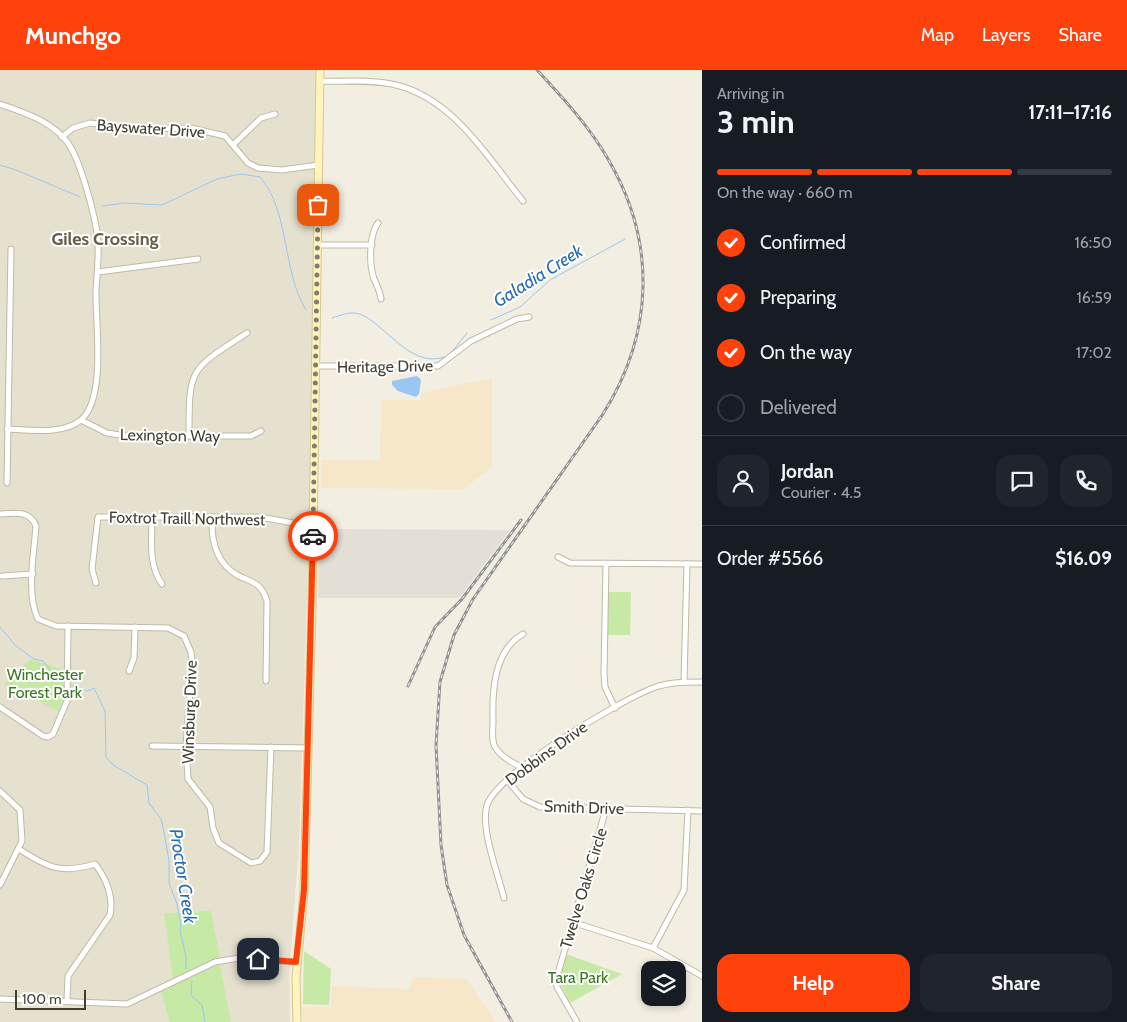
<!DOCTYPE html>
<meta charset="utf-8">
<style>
:root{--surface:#171b24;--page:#20242c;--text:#f1f3f6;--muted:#9ea1a6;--line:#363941;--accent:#ff420b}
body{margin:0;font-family:Cabin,sans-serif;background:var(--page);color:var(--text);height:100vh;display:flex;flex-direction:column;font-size:19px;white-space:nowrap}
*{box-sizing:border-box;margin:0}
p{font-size:16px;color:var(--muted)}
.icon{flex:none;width:28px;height:28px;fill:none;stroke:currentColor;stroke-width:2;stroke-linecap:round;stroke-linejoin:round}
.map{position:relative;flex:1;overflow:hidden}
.drawer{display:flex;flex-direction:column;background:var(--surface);width:425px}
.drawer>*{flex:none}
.controls{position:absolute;left:641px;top:891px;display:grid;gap:10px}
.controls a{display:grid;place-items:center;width:45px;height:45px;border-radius:10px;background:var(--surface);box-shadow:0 2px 8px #0003;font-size:25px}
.scale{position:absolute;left:15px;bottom:12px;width:71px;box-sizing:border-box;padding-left:5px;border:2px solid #433e32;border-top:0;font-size:14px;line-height:18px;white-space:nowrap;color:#433e32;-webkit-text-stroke:4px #fff;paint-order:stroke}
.pin{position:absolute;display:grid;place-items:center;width:42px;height:42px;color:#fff;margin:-21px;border-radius:10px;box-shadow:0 2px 8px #0006}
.courier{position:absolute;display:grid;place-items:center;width:50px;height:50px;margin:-25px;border:4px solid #ff420b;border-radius:50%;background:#fff;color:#222;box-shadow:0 1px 6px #0007}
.headline em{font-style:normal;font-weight:700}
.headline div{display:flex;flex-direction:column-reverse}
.headline{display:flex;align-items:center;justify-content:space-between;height:85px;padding:0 15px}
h1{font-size:32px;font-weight:700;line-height:38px}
.bar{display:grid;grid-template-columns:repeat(4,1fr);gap:8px 5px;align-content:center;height:60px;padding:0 15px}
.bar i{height:6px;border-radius:4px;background:var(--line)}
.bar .active{background:var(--accent)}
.bar p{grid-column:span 4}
.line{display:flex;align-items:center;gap:12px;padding:0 15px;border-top:1px solid var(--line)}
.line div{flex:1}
.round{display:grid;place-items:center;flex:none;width:52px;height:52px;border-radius:15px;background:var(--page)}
ol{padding:0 15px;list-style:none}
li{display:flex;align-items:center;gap:15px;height:55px}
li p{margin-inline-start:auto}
li .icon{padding:5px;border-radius:50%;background:var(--accent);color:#fff;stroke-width:4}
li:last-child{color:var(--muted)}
li i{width:28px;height:28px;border:2px solid var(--line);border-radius:50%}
.cta{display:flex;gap:10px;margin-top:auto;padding:10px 15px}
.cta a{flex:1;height:58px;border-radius:15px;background:var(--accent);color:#fff;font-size:20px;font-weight:700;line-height:58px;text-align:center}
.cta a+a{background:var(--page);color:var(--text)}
header{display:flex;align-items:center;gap:30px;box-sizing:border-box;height:70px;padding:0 25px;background:var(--accent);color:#fff}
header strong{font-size:24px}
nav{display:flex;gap:28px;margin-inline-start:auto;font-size:18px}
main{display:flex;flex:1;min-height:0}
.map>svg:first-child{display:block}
.residential{fill:#e6e1cf}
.commercial{fill:#f6e7c9}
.industrial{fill:#e3dfd7}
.green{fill:#c6eaa6}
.water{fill:#98c7f4}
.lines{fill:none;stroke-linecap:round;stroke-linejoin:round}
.stream{stroke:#98c7f4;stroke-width:1}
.street-casing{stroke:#c0b9a6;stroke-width:7}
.secondary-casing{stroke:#d5c88d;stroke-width:9}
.street{stroke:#fff;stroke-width:5}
.secondary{stroke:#fff4be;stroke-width:7}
.rail-casing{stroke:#929292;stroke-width:3}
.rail{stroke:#fff;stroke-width:1;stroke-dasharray:4;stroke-linecap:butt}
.done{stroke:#807c6f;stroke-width:5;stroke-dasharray:0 9}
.route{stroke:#ff420b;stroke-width:6}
.labels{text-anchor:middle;stroke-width:4;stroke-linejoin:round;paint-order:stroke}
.street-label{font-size:16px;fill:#433e32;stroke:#fff}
.park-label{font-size:16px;fill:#3c7722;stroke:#fff}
.neighbourhood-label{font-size:18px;font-weight:bold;fill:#675d48;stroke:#fff}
.water-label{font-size:18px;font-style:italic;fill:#256db4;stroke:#fff}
</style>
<header>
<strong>Munchgo</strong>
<nav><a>Map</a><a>Layers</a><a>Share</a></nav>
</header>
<main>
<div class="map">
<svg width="702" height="952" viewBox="0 0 702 952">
<rect width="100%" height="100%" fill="#f2eee1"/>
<!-- residential -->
<path class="residential" d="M0,0H324L299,775L289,906L290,952H0Z"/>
<!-- commercial -->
<g class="commercial">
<path d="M492,308V398L462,419L321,418V390H380L381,330H421V323Z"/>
<path d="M413,907L467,909L495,952H303L302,936L331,937L332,916L409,919Z"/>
</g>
<!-- industrial -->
<path class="industrial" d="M319,459H320L510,460L459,528H318Z"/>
<!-- green -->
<g class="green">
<path d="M608,522H631L630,565H607Z"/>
<path d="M31,589L64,600L63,632L60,642L4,614Z"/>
<path d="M211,841L220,887L173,909L164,843Z"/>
<path d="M304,881L331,899L329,935L303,934Z"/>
<path d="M566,884L622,904L570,933L559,911Z"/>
<path d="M220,894L231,952H170L161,921Z"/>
</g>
<!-- water -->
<path class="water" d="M417,306L421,310L419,324L416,327L398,321L392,315V311Z"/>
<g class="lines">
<!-- stream -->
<g class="stream">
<path d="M0,95L16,100L80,127"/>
<path d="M103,136L124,133L162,135L217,109L241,104L260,107C290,141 282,202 306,240"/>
<path d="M332,248C339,246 348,242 355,243C381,246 407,300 445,287"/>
<path d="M491,250L520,237L550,210L625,169"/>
<path d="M451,283L467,263"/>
<path d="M0,557L16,576L34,589L43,591L57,608L64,611"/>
<path d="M71,615L87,621L94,618L105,641L106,687L113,695L147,715L149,733L161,749L164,762L169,791V813L177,834L181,855L180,861L186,886V899"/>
<path d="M192,911L191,925L202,935L205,952"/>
</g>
<!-- street casing -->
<g class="street-casing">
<g id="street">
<path d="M320,11C344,12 372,9 396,15C454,29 488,88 523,131"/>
<path d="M0,34C25,43 52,51 68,73C81,92 96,148 98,171C99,187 97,204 96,220C95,252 107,327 81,350C63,365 29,360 7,359"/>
<path d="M62,67L73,58L90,53L139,59L191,58L225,66L248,93L258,98L282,100L318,95"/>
<path d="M234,74L261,48L275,44"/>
<path d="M378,153C369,165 369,195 374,209C377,216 380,221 381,229"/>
<path d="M318,175H372"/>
<path d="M98,202L198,189"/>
<path d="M317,296H438L471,271L517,249L529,247"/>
<path d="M81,350L107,363L126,366H251L261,361"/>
<path d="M189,366C189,298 189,300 247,263"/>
<path d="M7,413L11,179"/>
<path d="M0,444C14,443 30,440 36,456C34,483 26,525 38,549L56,556L168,558L184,566L191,582L192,594L186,676L188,709L210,737L213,758L219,773L251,793L260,791L267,782L271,677"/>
<path d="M152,447C152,469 148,495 162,514"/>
<path d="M212,447C211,469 216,493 237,505C253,513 261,512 267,531L266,611"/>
<path d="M558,487L570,493L702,494"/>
<path d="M606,494L604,604L605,617L615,638"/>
<path d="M2,506L33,504"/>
<path d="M96,513L92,499L98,447H260L293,453L313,454"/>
<path d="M129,601L134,588L135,557"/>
<path d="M684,612L687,494"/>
<path d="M0,637L43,666L48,667L53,664L67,631L68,556"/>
<path d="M152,676L308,678"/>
<path d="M523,698C513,693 501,687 495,677C491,670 493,659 493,651C492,621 494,580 523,564"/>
<path d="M507,710L523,729L540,737L702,741"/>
<path d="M0,721L20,740L22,771L0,815"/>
<path d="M19,779C48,798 61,804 95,794C106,808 114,827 110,845L68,906L67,931"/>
<path d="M504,828C498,804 480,758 487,735C498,703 619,631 653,618C669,612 685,612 702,612"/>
<path d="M572,852L653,878L702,906"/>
<path d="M653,878L684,820L688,740"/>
<path d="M0,929L127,934L215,892L239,888L296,892"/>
<path d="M577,952L557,917L556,910L606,739"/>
</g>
</g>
<!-- secondary casing -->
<g class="secondary-casing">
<path id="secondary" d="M297,952L296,907L304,821L312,539L320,0"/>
</g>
<!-- street -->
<use href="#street" class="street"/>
<!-- secondary -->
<use href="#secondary" class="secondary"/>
<!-- rail casing -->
<g class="rail-casing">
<g id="rail">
<path d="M408,616L435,557L462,529L521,450"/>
<path d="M512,952L464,865L447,815L441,775L436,675L440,612L454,565L473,529L603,344C654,263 657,172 608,89C589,56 563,28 537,0"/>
</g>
</g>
<!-- rail -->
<use href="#rail" class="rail"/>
</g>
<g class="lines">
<!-- done -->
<path class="done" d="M313,466L318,135"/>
<!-- route -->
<path class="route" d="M258,889L296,892L304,820L313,466"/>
</g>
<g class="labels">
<!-- street labels -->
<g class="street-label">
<text transform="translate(151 58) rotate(4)" y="6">Bayswater Drive</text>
<text transform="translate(385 296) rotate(-1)" y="6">Heritage Drive</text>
<text transform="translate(170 365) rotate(1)" y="6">Lexington Way</text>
<text transform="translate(187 448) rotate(1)" y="6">Foxtrot Traill Northwest</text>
<text transform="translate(189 642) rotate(-88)" y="6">Winsburg Drive</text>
<text transform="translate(546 683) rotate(-36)" y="6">Dobbins Drive</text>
<text transform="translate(584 737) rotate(2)" y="6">Smith Drive</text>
<text transform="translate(583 818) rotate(-73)" y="6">Twelve Oaks Circle</text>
</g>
<!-- park labels -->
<g class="park-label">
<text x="45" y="610">Winchester<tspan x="45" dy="18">Forest Park</tspan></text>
<text x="578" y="913">Tara Park</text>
</g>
<!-- neighbourhood labels -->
<g class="neighbourhood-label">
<text x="105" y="175">Giles Crossing</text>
</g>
<!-- water labels -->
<g class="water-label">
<text transform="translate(538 206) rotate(-32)" y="6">Galadia Creek</text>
<text transform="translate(183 806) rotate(81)" y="6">Proctor Creek</text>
</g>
</g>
</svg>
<div class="controls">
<a><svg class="icon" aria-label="layers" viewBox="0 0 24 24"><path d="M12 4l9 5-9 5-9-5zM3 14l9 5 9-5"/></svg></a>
</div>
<div class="scale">100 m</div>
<div class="pin" style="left:318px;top:135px;background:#ea580c"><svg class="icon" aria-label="bag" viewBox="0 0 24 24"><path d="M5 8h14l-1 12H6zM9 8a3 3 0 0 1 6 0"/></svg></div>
<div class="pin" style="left:258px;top:889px;background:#1f2937"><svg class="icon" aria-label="home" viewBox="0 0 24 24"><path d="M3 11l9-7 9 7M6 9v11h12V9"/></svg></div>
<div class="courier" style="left:313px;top:466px"><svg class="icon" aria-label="car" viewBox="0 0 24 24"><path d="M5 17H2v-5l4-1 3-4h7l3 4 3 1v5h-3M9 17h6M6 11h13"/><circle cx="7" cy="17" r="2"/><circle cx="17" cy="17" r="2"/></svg></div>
</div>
<section class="drawer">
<div class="headline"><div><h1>3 min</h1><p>Arriving in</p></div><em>17:11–17:16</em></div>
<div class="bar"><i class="active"></i><i class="active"></i><i class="active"></i><i></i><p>On the way · 660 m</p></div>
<ol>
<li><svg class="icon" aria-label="check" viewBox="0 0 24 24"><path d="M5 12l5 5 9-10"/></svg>Confirmed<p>16:50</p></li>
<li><svg class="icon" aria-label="check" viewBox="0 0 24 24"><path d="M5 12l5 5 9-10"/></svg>Preparing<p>16:59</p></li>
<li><svg class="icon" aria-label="check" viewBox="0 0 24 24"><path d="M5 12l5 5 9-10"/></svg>On the way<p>17:02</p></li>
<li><i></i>Delivered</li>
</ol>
<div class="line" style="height:90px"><a class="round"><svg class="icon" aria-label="person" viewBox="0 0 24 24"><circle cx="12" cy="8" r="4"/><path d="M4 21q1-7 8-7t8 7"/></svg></a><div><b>Jordan</b><p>Courier · 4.5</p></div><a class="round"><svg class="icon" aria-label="chat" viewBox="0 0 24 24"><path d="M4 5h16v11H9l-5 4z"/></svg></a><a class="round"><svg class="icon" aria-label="phone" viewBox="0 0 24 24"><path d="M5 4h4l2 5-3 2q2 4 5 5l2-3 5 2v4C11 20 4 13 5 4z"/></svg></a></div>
<div class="line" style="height:65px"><div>Order #5566</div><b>$16.09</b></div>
<div class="cta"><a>Help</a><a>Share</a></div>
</section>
</main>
